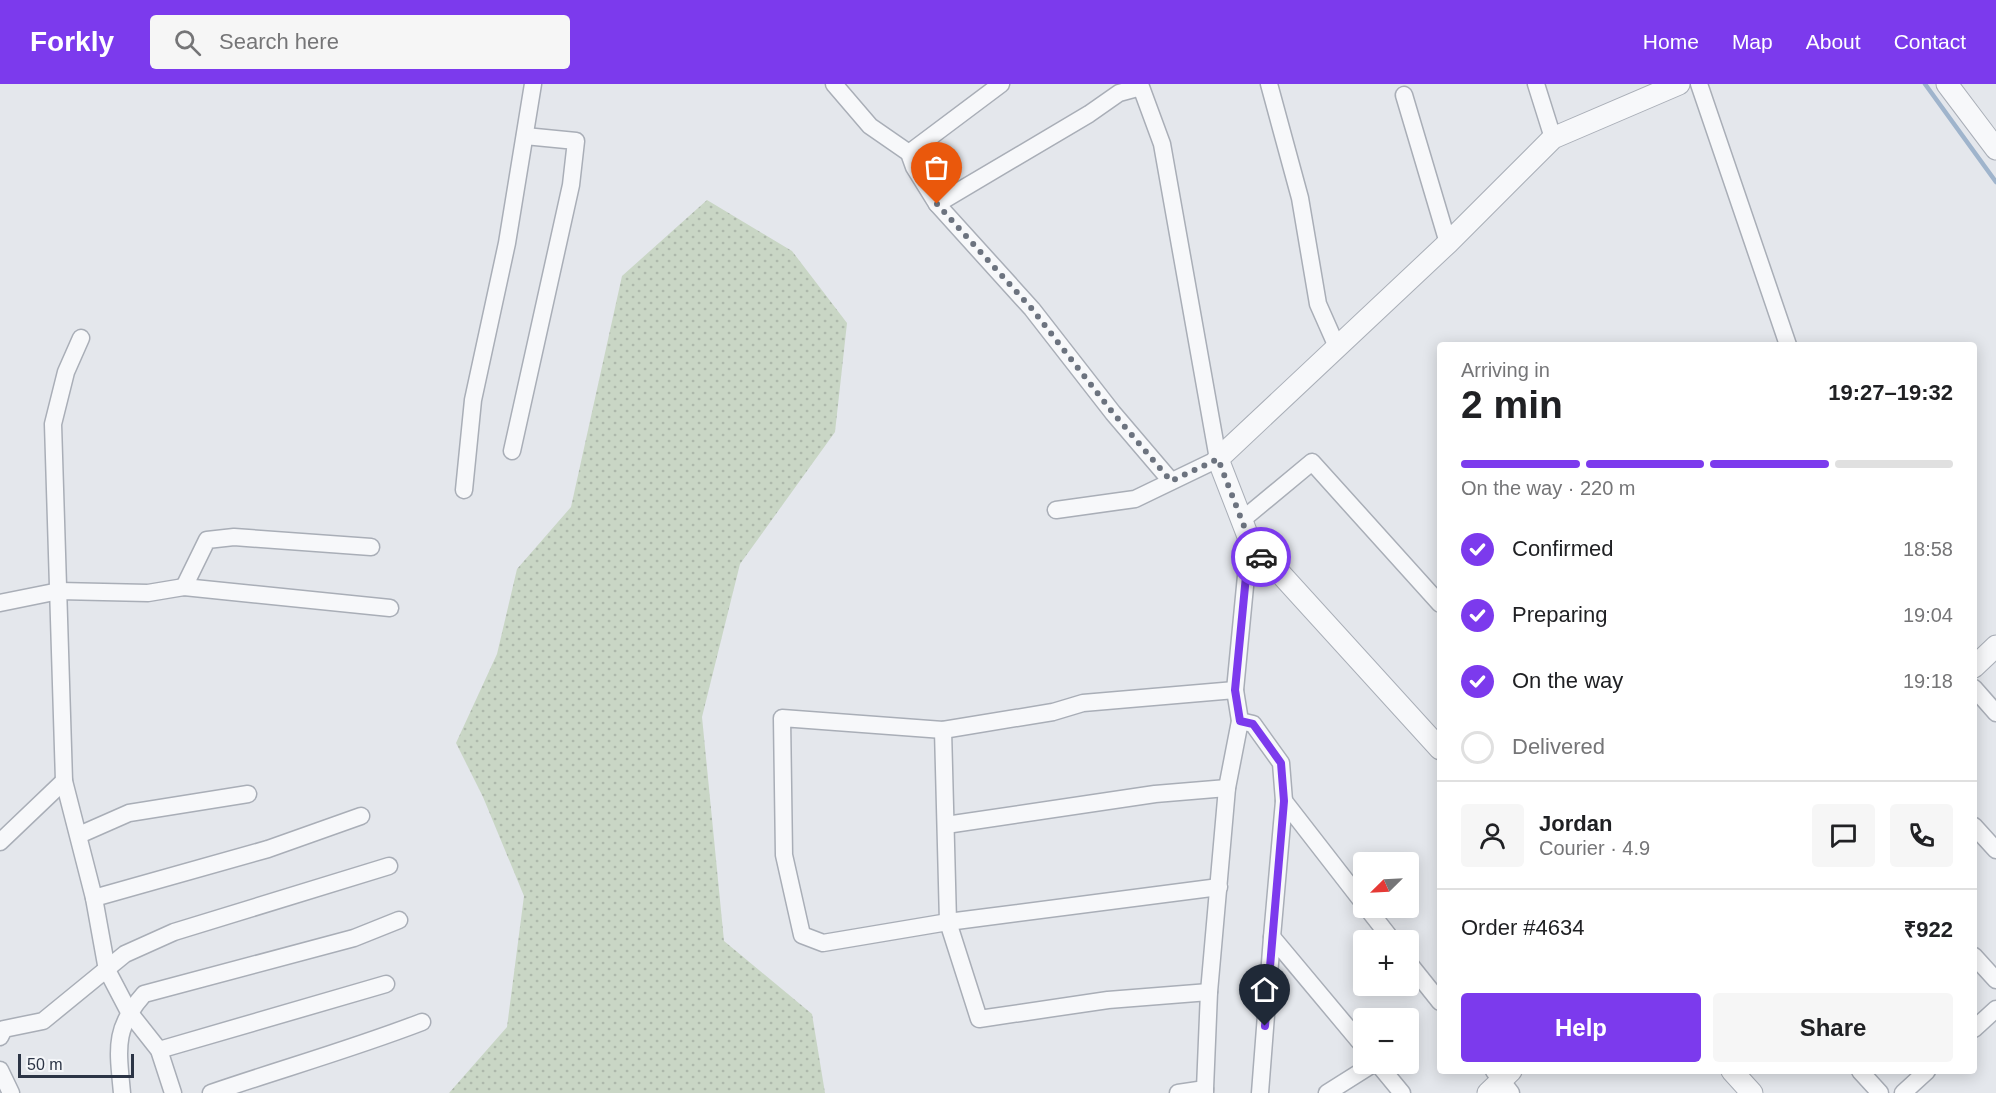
<!DOCTYPE html>
<meta charset="utf-8">
<style>
:root{--surface:#fff;--page:#f6f6f6;--text:#202124;--muted:#757577;--line:#e0e0e0;--accent:#7c3aed}
body{margin:0;font-family:Helvetica,sans-serif;background:var(--page);color:var(--text);height:100vh;display:flex;flex-direction:column;font-size:22px;white-space:nowrap}
*{box-sizing:border-box;margin:0}
p{font-size:20px;color:var(--muted)}
.icon{flex:none;width:33px;height:33px;fill:none;stroke:currentColor;stroke-width:2;stroke-linecap:round;stroke-linejoin:round}
.map{position:relative;flex:1;overflow:hidden}
.sheet{position:absolute;left:1437px;top:258px;width:540px;height:732px;display:flex;flex-direction:column;background:var(--surface);border-radius:6px;box-shadow:0 3px 15px #0003}
.sheet>*{flex:none}
.needle{width:39px;rotate:246deg}
.buttons{position:absolute;left:1353px;top:768px;display:grid;gap:12px}
.buttons a{display:grid;place-items:center;width:66px;height:66px;border-radius:6px;background:var(--surface);box-shadow:0 3px 15px #0003;font-size:30px}
.scale{position:absolute;left:18px;bottom:15px;width:116px;box-sizing:border-box;padding-left:6px;border:3px solid #2b3445;border-top:0;font-size:16px;line-height:21px;white-space:nowrap;color:#2b3445;-webkit-text-stroke:4px #f4f6f9;paint-order:stroke}
.pin{position:absolute;display:grid;place-items:center;width:51px;height:51px;color:#fff;margin:-62px -26px;border-radius:50% 50% 50% 0;rotate:-45deg;box-shadow:0 0 6px #0007}
.pin .icon{rotate:45deg}
.courier{position:absolute;display:grid;place-items:center;width:60px;height:60px;margin:-30px;border:4px solid #7c3aed;border-radius:50%;background:#fff;color:#222;box-shadow:0 2px 8px #0007}
.headline em{font-style:normal;font-weight:700}
.headline div{display:flex;flex-direction:column-reverse}
.headline{display:flex;align-items:center;justify-content:space-between;height:102px;padding:0 24px}
h1{font-size:39px;font-weight:700;line-height:45px}
.bar{display:grid;grid-template-columns:repeat(4,1fr);gap:9px 6px;align-content:center;height:72px;padding:0 24px}
.bar i{height:8px;border-radius:4px;background:var(--line)}
.bar .on{background:var(--accent)}
.bar p{grid-column:span 4}
.line{display:flex;align-items:center;gap:15px;padding:0 24px;border-top:2px solid var(--line)}
.line div{flex:1}
.round{display:grid;place-items:center;flex:none;width:63px;height:63px;border-radius:6px;background:var(--page)}
ol{padding:0 24px;list-style:none}
li{display:flex;align-items:center;gap:18px;height:66px}
li p{margin-inline-start:auto}
li .icon{padding:6px;border-radius:50%;background:var(--accent);color:#fff;stroke-width:4}
li:last-child{color:var(--muted)}
li i{width:33px;height:33px;border:3px solid var(--line);border-radius:50%}
.button{display:flex;gap:12px;margin-top:auto;padding:12px 24px}
.button a{flex:1;height:69px;border-radius:6px;background:var(--accent);color:#fff;font-size:24px;font-weight:700;line-height:69px;text-align:center}
.button a+a{background:var(--page);color:var(--text)}
header{display:flex;align-items:center;gap:36px;box-sizing:border-box;height:84px;padding:0 30px;background:var(--accent);color:#fff}
header strong{font-size:28px}
nav{display:flex;gap:33px;margin-inline-start:auto;font-size:21px}
.search{width:420px;height:54px;background:var(--page);display:flex;align-items:center;gap:15px;box-sizing:border-box;padding:0 21px;border-radius:6px;color:var(--muted);font-size:22px}
.map>svg:first-child{display:block}
.grass{fill:url(#grass-dots)}
.lines{fill:none;stroke-linecap:round;stroke-linejoin:round}
.stream{stroke:#9fb4cc;stroke-width:4.5}
.minor-casing{stroke:#a9aeb7;stroke-width:19}
.tertiary-casing{stroke:#a9aeb7;stroke-width:23}
.minor{stroke:#f7f8fa;stroke-width:16}
.tertiary{stroke:#f7f8fa;stroke-width:21}
.done{stroke:#6c737f;stroke-width:6;stroke-dasharray:0 10.8}
.route{stroke:#7c3aed;stroke-width:8}
</style>
<header>
<strong>Forkly</strong>
<div class="search"><svg class="icon" aria-label="search" viewBox="0 0 24 24"><circle cx="10" cy="10" r="6"/><path d="M15 15l6 6"/></svg>Search here</div>
<nav><a>Home</a><a>Map</a><a>About</a><a>Contact</a></nav>
</header>
<div class="map">
<svg width="1996" height="1009" viewBox="0 0 1996 1009">
<defs>
<pattern id="grass-dots" width="8" height="8" patternUnits="userSpaceOnUse" patternTransform="scale(1.5)"><rect width="8" height="8" fill="#c9d6c5"/><path d="M2 2h.1M6 6h.1" fill="none" stroke="#adb8ab" stroke-width="1.8" stroke-linecap="round"/></pattern>
</defs>
<rect width="100%" height="100%" fill="#e4e7ec"/>
<!-- grass -->
<path class="grass" d="M707,116L792,167L847,239L835,348L740,480L702,633L724,857L812,930L825,1009H449L507,943L524,812L483,713L456,659L497,570L517,485L571,423L622,192Z"/>
<g class="lines">
<!-- stream -->
<path class="stream" d="M1925,0L1996,98"/>
<!-- minor casing -->
<g class="minor-casing">
<g id="minor">
<path d="M834,0L870,42L909,69L914,83L937,120L1032,225L1113,329L1171,397"/>
<path d="M1269,0L1300,114L1318,220L1337,263"/>
<path d="M1536,0L1553,54"/>
<path d="M1699,0L1788,261"/>
<path d="M1404,11L1448,159"/>
<path d="M909,69L1001,0"/>
<path d="M937,120L1089,30L1119,9L1141,3L1162,60L1218,375L1135,415L1056,426"/>
<path d="M81,254L66,288L53,340L64,697L94,814L107,886L129,928L159,966L173,1009"/>
<path d="M512,367L571,101L576,57L525,52"/>
<path d="M464,406L473,316L507,159L533,0"/>
<path d="M1242,436L1312,378L1440,520"/>
<path d="M184,503L207,456L234,453L371,463"/>
<path d="M0,519L59,507L148,509L184,503L390,524"/>
<path d="M1974,604L1996,629"/>
<path d="M1240,637L1253,640L1281,679L1284,717"/>
<path d="M943,646L948,838L979,935L1108,916L1209,908"/>
<path d="M946,741L1155,710L1227,704"/>
<path d="M1974,742L1996,766"/>
<path d="M79,751L129,729L248,710"/>
<path d="M0,758L64,697"/>
<path d="M1219,803L948,838L823,859L802,851L784,771L782,634L943,646L1053,628L1083,619L1235,606"/>
<path d="M94,814L268,765L361,732"/>
<path d="M1367,824L1392,856"/>
<path d="M1272,853L1284,717L1364,820"/>
<path d="M1974,872L1996,896"/>
<path d="M1408,878L1440,918"/>
<path d="M1974,945L1996,925"/>
<path d="M0,953L4,945L43,937L125,870L174,848L389,782"/>
<path d="M159,966L386,900"/>
<path d="M1378,980L1402,1009"/>
<path d="M0,986L11,1009"/>
<path d="M1494,987L1511,1009"/>
<path d="M1860,987L1880,1009"/>
<path d="M1205,1005L1209,908L1227,704L1240,637L1235,606L1246,492L1263,470"/>
<path d="M122,1009C118,965 113,945 144,910L354,854L399,836"/>
<path d="M211,1009C281,985 352,965 422,938"/>
<path d="M1178,1009L1205,1005V1009"/>
<path d="M1260,1009L1272,853L1364,963"/>
<path d="M1327,1009L1373,980"/>
<path d="M1903,1009L1927,987"/>
</g>
</g>
<!-- tertiary casing -->
<g class="tertiary-casing">
<g id="tertiary">
<path d="M1947,0L1996,65"/>
<path d="M1974,583L1996,562"/>
<path d="M1440,665L1249,455L1218,375L1448,159L1553,54L1679,0"/>
<path d="M1732,987L1752,1009"/>
<path d="M1488,1009L1511,987"/>
</g>
</g>
<!-- minor -->
<use href="#minor" class="minor"/>
<!-- tertiary -->
<use href="#tertiary" class="tertiary"/>
</g>
<g class="lines">
<!-- done -->
<path class="done" d="M937,120L1032,225L1113,329L1171,397L1218,375L1249,455L1263,471L1261,473"/>
<!-- route -->
<path class="route" d="M1261,473L1246,492L1235,606L1240,637L1253,640L1281,679L1284,717L1265,942"/>
</g>
</svg>
<div class="buttons">
<a><svg class="needle" viewBox="-14 -14 28 28"><path d="M0-13l5 13h-10z" fill="#e53935"/><path d="M0 13l5-13h-10z" fill="#757577"/></svg></a>
<a>+</a>
<a>−</a>
</div>
<div class="scale">50 m</div>
<div class="pin" style="left:937px;top:120px;background:#ea580c"><svg class="icon" aria-label="bag" viewBox="0 0 24 24"><path d="M5 8h14l-1 12H6zM9 8a3 3 0 0 1 6 0"/></svg></div>
<div class="pin" style="left:1265px;top:942px;background:#1f2937"><svg class="icon" aria-label="home" viewBox="0 0 24 24"><path d="M3 11l9-7 9 7M6 9v11h12V9"/></svg></div>
<div class="courier" style="left:1261px;top:473px"><svg class="icon" aria-label="car" viewBox="0 0 24 24"><path d="M5 17H2v-5l4-1 3-4h7l3 4 3 1v5h-3M9 17h6M6 11h13"/><circle cx="7" cy="17" r="2"/><circle cx="17" cy="17" r="2"/></svg></div>
<section class="sheet">
<div class="headline"><div><h1>2 min</h1><p>Arriving in</p></div><em>19:27–19:32</em></div>
<div class="bar"><i class="on"></i><i class="on"></i><i class="on"></i><i></i><p>On the way · 220 m</p></div>
<ol>
<li><svg class="icon" aria-label="check" viewBox="0 0 24 24"><path d="M5 12l5 5 9-10"/></svg>Confirmed<p>18:58</p></li>
<li><svg class="icon" aria-label="check" viewBox="0 0 24 24"><path d="M5 12l5 5 9-10"/></svg>Preparing<p>19:04</p></li>
<li><svg class="icon" aria-label="check" viewBox="0 0 24 24"><path d="M5 12l5 5 9-10"/></svg>On the way<p>19:18</p></li>
<li><i></i>Delivered</li>
</ol>
<div class="line" style="height:108px"><a class="round"><svg class="icon" aria-label="person" viewBox="0 0 24 24"><circle cx="12" cy="8" r="4"/><path d="M4 21q1-7 8-7t8 7"/></svg></a><div><b>Jordan</b><p>Courier · 4.9</p></div><a class="round"><svg class="icon" aria-label="chat" viewBox="0 0 24 24"><path d="M4 5h16v11H9l-5 4z"/></svg></a><a class="round"><svg class="icon" aria-label="phone" viewBox="0 0 24 24"><path d="M5 4h4l2 5-3 2q2 4 5 5l2-3 5 2v4C11 20 4 13 5 4z"/></svg></a></div>
<div class="line" style="height:78px"><div>Order #4634</div><b>₹922</b></div>
<div class="button"><a>Help</a><a>Share</a></div>
</section>
</div>
